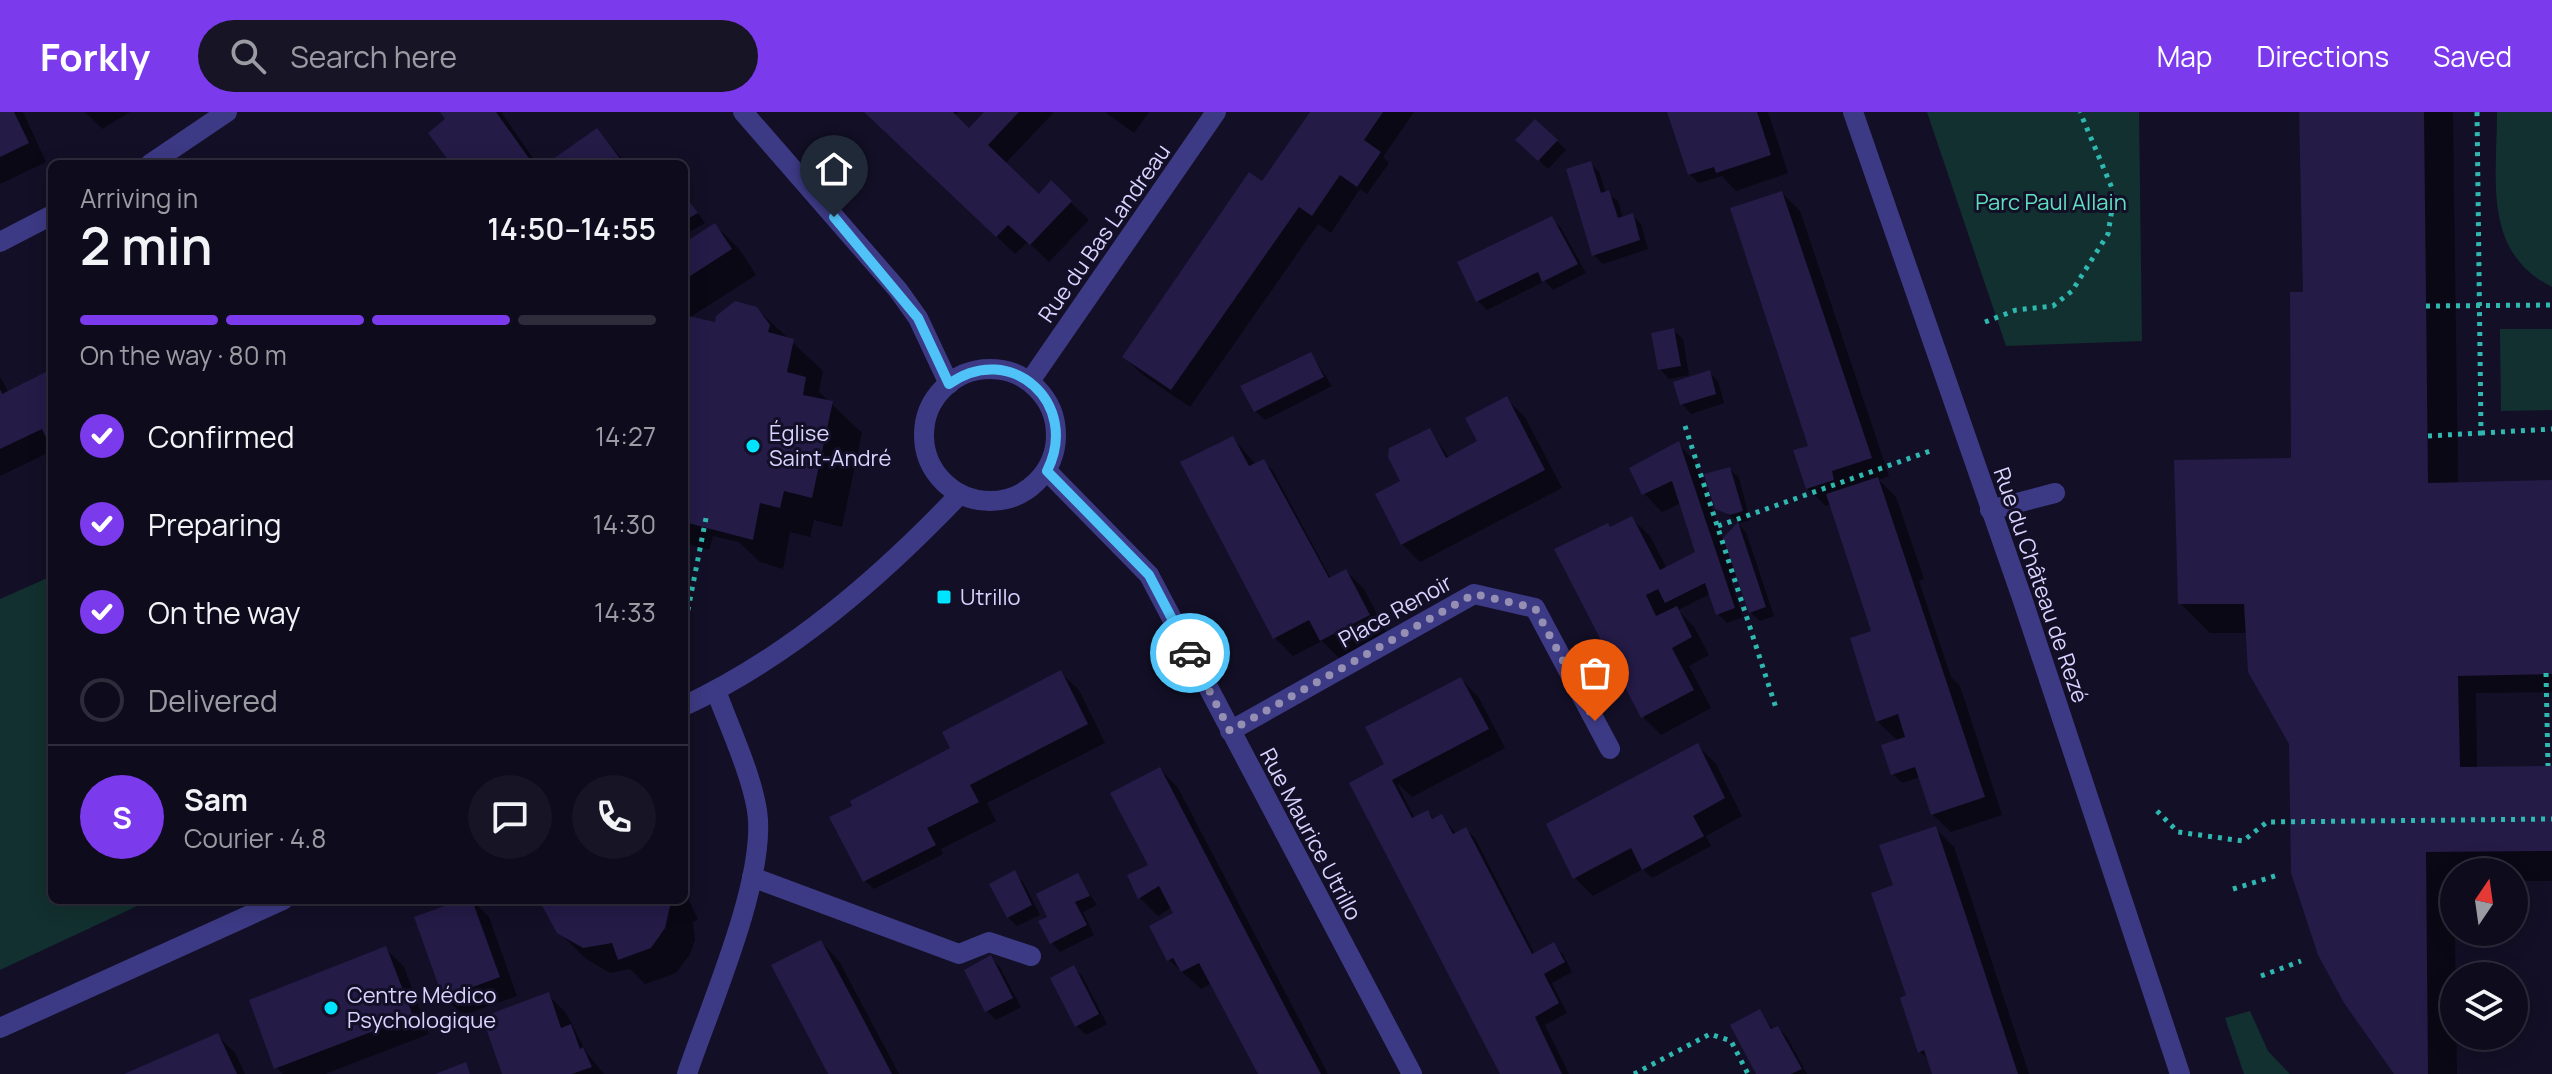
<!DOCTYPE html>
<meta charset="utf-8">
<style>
:root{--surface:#0e0b1c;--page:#171425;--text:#f1f3f6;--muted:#9b9ba3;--line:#2e2b3b;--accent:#7c3aed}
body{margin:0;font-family:Manrope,sans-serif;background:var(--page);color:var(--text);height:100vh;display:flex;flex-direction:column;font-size:30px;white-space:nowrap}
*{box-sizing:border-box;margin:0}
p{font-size:26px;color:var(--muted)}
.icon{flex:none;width:44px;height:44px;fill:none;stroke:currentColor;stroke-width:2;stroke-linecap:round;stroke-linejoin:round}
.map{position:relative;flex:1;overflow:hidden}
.side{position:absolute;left:48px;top:48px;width:640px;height:744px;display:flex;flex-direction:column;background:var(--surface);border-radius:12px;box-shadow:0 4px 20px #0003,0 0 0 2px var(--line)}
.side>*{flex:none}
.needle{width:52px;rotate:13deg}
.buttons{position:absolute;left:2440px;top:746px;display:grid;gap:16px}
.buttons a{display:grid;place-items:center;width:88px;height:88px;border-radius:50%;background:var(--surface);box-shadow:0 4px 20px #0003,0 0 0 2px var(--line);font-size:40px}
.pin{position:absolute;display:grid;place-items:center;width:68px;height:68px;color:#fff;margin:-82px -34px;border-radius:50% 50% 50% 0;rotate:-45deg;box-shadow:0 0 8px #0007}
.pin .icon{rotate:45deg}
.courier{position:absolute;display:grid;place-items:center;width:80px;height:80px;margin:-40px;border:6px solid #4fc3f7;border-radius:50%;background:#fff;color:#222;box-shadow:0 2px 10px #0007}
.overview em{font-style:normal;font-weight:600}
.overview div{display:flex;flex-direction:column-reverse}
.overview{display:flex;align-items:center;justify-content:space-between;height:136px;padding:0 32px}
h1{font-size:52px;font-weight:600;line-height:60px}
.bar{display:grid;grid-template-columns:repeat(4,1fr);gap:12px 8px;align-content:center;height:96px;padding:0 32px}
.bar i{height:10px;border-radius:6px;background:var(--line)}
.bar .on{background:var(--accent)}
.bar p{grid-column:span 4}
.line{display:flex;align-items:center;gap:20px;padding:0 32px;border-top:2px solid var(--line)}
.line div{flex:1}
.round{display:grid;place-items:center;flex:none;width:84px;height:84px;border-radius:42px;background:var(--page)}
ol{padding:0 32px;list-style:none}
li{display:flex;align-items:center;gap:24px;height:88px}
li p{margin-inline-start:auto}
li .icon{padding:8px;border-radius:50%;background:var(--accent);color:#fff;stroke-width:4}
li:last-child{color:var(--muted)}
li i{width:44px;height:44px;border:4px solid var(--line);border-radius:50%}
header{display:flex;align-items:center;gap:48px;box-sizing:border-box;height:112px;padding:0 40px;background:var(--accent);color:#fff}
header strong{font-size:38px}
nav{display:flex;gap:44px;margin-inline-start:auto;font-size:28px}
.search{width:560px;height:72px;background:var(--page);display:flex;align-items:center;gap:20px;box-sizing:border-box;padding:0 28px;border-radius:44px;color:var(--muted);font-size:30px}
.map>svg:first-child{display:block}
.green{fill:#12302f}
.shadow{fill:#0007}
.building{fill:#241b47}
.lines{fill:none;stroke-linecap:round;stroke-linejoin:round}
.path{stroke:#2fb8b0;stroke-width:5;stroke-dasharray:4 6;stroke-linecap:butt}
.minor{stroke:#3d3a85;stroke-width:20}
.done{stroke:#948fb3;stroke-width:8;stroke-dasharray:0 14.4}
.route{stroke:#4fc3f7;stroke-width:10}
.poi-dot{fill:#00e5ff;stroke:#130f26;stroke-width:3}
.labels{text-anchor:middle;stroke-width:6;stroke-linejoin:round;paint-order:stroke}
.park-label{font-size:22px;fill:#5fe0c0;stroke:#130f26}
.street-label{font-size:22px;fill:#d9d4ff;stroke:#130f26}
.poi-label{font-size:22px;fill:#d9d4ff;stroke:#130f26;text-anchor:start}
</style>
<header>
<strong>Forkly</strong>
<div class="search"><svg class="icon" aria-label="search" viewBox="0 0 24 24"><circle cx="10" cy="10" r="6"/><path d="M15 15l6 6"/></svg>Search here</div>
<nav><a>Map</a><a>Directions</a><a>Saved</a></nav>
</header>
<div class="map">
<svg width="2552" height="962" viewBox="0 0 2552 962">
<rect width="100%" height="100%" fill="#130f26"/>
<!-- green -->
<g class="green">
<path d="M1927,0H2139L2142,229L2006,234Z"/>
<path d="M2497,0H2552V175C2482,140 2497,67 2497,0Z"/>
<path d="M2500,217H2552V298L2501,299Z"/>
<path d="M52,464V788H150L0,858V487Z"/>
<path d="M2250,899L2268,939L2290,962H2244L2225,906Z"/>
</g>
<!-- shadow -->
<g class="shadow">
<path d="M0,0H23L46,50L0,72Z"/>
<path d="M85,0H130L102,17Z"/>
<path d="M442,0H501L537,52H453L448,8Z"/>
<path d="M866,0H959L954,4L969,19L986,0H1054L1005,52L1039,85L1051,71L1089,108L1049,150L1028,130L1015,142Z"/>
<path d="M1105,0H1149L1134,21Z"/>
<path d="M1312,0H1414L1383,45L1389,51L1367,82L1360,77L1331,121L1318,112L1190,295L1143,263L1124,245L1263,72Z"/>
<path d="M1669,0H1768L1788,61L1736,79L1722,64L1699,71L1689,62Z"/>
<path d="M2301,0H2453L2458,372L2552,370V580L2476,581L2477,657L2552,656V769H2514V760H2454L2457,962H2399L2374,934L2345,890L2319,842L2302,794L2293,761L2291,631L2248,521H2210L2180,491L2293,348L2305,181Z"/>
<path d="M597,19L627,52H549Z"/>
<path d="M1518,28L1557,29L1566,38L1548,57Z"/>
<path d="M1590,51L1599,60L1606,81L1618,89L1623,106L1632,103L1641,112L1648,137L1603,152L1594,143Z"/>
<path d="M1782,81L1800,99L1889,364L1879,368L1896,385L1924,467L1919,469L1951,565L1960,574L2002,703L1951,720L1932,702L1920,665L1902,671L1893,662L1898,629L1877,609L1874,520L1832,392L1826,394L1807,376L1810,335Z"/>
<path d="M684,82L705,111L684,123Z"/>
<path d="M1552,107L1561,116L1586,161L1553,178L1545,169L1487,198L1478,189Z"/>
<path d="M715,113L740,138L756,163L684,209V133Z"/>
<path d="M756,196L823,259L819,280L862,321L842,415L814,408L810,425L790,420L783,457L760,450L739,430L713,424L709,438L684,431V235L717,213Z"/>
<path d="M1673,218L1683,227L1689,263L1669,267L1660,257Z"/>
<path d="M1311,242L1332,274L1265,308L1255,299Z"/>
<path d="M52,260V339L0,364V265L9,281Z"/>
<path d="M1709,260L1718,269L1724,291L1691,302L1682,292Z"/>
<path d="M1506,287L1525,305L1562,376L1420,450L1402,432L1404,369L1430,318L1449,346L1480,330Z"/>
<path d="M1233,326L1256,353L1264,349L1273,359L1331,467L1346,459L1364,477L1387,522L1339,546L1322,529L1293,544L1275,526Z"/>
<path d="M1678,332L1696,350L1723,429L1739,410L1717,396L1730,357L1739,366L1750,408L1738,412L1746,420L1774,504L1760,509L1750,500L1738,462L1730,466L1743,505L1727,511L1718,502L1710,482L1678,498L1694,515L1709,543L1689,554L1711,596L1661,623L1643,605L1556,438L1631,406L1650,424L1667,457L1697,441L1681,391L1662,400L1644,381Z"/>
<path d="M1060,560L1079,578L1105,631L987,691L996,709L941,737L943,742L874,777L864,768L953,636Z"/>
<path d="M1461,567L1479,586L1505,636L1412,685L1397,671L1415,707L1428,700L1435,708L1442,704L1456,722L1466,717L1475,726L1535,843L1554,833L1563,842L1572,860L1552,871L1567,901L1545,913L1569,962H1503L1352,672L1387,653Z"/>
<path d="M1698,634L1716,652L1742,704L1706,724L1711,734L1652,766L1643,757L1593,784L1575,766Z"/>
<path d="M1160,657L1178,676L1328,962H1261L1212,871L1201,877L1169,848L1176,802L1172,795L1158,804L1140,786L1150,754Z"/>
<path d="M1936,717L1954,735L2029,962H1934L1930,949L1920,940L1892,776Z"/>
<path d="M1014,761L1023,770L1040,803L1017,814L1008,805Z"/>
<path d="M1077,764L1097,793L1083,800L1094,823L1060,840L1051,830L1050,806Z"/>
<path d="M684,777L698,808L693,810L695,828L690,842L676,861L645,872L630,857L610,861L585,846L559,820L543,788H684Z"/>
<path d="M467,788H472L489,805L517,884L463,903L445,885Z"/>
<path d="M821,830L839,849L899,962H831Z"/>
<path d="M386,837L404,855L429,922L325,962H283L276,955Z"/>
<path d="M990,845L999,854L1021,895L996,908L987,899L966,859Z"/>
<path d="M1073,855L1082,864L1107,912L1086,923L1077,914Z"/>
<path d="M548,883L566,901L586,940L604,962H504Z"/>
<path d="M1759,899L1774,918L1778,916L1787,925L1807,962H1758Z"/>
<path d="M217,923L235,941L245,962H129Z"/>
</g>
<!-- building -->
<g class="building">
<path d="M0,0H14L29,31L0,45Z"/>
<path d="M440,0H496L533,52H451L428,21L445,7Z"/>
<path d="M864,0H953L969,16L984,0H1019L988,33L1039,82L1051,68L1072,89L1030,133L1008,113L996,125Z"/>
<path d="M1310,0H1383L1364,28L1381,40L1357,75L1340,63L1312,104L1299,95L1171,278L1122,245L1249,60L1262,69Z"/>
<path d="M1667,0H1757L1771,43L1716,61L1714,55L1688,63Z"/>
<path d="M2299,0H2424L2428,371L2552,368V562L2458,564L2460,655L2552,654V739L2426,740L2428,962H2394L2344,891L2318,843L2291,761L2289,632L2248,560L2244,492H2178L2174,348L2291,346L2290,180H2303Z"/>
<path d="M1535,7L1558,28L1538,49L1515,28Z"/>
<path d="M597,16L624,52H546Z"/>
<path d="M1591,49L1601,81L1609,78L1618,106L1633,101L1640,128L1592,144L1566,57Z"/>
<path d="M1782,79L1872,346L1832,359L1834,368L1806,377L1793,338L1808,334L1730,96Z"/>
<path d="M684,82L698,101L684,109Z"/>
<path d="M1552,104L1578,152L1542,170L1538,160L1476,190L1457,150Z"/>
<path d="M715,111L732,137L684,168V131Z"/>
<path d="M735,189L757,195L770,213L768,220L794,227L787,260L806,265L803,283L833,289L812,386L784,379L780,396L760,391L753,428L684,410V225L688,204L715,210L716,204Z"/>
<path d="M1674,216L1681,254L1658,258L1651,221Z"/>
<path d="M1311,240L1324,265L1254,300L1240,274Z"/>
<path d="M52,257V338L42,317L0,337V277L2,282Z"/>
<path d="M1710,258L1716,282L1680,293L1673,270Z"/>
<path d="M1507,284L1545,358L1401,433L1375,382L1400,369L1388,345L1389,336L1430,316L1446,346L1477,329L1465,306Z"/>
<path d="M1233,324L1249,354L1264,347L1329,466L1346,457L1370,503L1320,529L1309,508L1273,527L1180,350Z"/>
<path d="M1679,329L1735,496L1716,503L1705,471L1665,491L1658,477L1646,483L1656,504L1677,494L1692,525L1672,536L1694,578L1641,606L1554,437L1608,411L1610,415L1632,404L1660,458L1695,440L1672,369L1642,383L1629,356Z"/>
<path d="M1730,355L1743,399L1730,403L1715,397L1704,362Z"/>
<path d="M1878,365L1985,685L1931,703L1915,655L1891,663L1881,633L1905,625L1898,602L1876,610L1850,526L1871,519L1826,382Z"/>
<path d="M1738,410L1766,495L1749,501L1723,426Z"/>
<path d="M1061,558L1088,612L970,673L979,690L927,716L936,733L863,770L829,705L852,694L850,689L950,636L942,620Z"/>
<path d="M1461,565L1489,617L1392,668L1412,706L1428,698L1432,707L1442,702L1453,722L1466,715L1532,842L1554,830L1565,850L1544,862L1559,891L1535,905L1562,962H1500L1349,671L1384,652L1365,615Z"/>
<path d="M1698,631L1725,686L1693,704L1704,724L1642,758L1631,736L1573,767L1546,712Z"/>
<path d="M1160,655L1292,908L1321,962H1258L1199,851L1181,860L1173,846L1167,849L1149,814L1173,801L1159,774L1138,787L1127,763L1148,753L1110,681Z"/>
<path d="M1936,714L1966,804L2018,962H1932L1924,938L1918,941L1900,886L1906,883L1871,781L1893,773L1879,733Z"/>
<path d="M1015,758L1032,793L1007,806L989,772Z"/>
<path d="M1078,761L1090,784L1075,790L1087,813L1050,832L1038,809L1047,805L1036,782Z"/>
<path d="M461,788H472L500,865L443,886L414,805Z"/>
<path d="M539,788H670L671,790L665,816L651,836L618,848L612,831L583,836L557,821Z"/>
<path d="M821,828L860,901L892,962H828L771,853Z"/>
<path d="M386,834L413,904L274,957L249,888Z"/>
<path d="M991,843L1013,886L985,900L964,858Z"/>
<path d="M1074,853L1099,902L1075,915L1050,866Z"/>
<path d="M549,880L561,916L571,912L580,937L583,935L592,955L572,962H502L482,905Z"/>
<path d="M1760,897L1771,917L1778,914L1802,957L1791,962H1756L1730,913Z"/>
<path d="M218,921L237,962H124Z"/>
<path d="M466,950L470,962H435Z"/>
</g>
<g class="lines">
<!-- path -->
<g class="path">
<path d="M2426,194L2552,193"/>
<path d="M1985,210L2016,198L2053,194L2072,179L2108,122L2113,91L2112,76L2080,0"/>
<path d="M1685,314L1776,596"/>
<path d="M2481,321L2552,317"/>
<path d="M2428,324L2481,321L2477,0"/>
<path d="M1718,414L1930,339"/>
<path d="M684,518L707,401"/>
<path d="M2546,561L2548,654"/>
<path d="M2157,699L2178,720L2243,729L2267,710L2552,707"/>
<path d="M2233,777L2278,763"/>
<path d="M2261,864L2301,849"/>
<path d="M1634,962L1710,922L1731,929L1748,962"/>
</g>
<!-- minor -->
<g class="minor">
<path d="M743,0L898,178L918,206L949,272"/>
<path d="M1853,0L2022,486L2180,962"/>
<path d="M150,52L227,0"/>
<path d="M0,130L52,103"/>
<circle cx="990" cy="323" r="66"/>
<path d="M1030,269L1216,0"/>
<path d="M1047,359L1149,463L1412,962"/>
<path d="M1990,398L2055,381"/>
<path d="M684,594C789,545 880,466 960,382"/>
<path d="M1230,619L1474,482L1535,496L1610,637"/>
<path d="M752,765L959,842L989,830L1031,844"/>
<path d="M0,916L283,788"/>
<path d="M687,962C710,894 762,777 758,708C756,672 729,614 716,579"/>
</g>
</g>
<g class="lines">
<!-- done -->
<path class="done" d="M1190,541L1230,619L1474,482L1535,496L1595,609"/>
<!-- route -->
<path class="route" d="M834,105L918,206L949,272C1011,228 1081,292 1047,359L1149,463L1190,541"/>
</g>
<!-- markers -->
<g class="poi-dot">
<circle cx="753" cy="334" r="8"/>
<rect x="936" y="477" width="16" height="16" rx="4"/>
<circle cx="331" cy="896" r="8"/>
</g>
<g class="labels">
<!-- park labels -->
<g class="park-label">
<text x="2051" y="98">Parc Paul Allain</text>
</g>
<!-- street labels -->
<g class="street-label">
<text transform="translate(1104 121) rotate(-55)" y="8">Rue du Bas Landreau</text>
<text transform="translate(2041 473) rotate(71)" y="8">Rue du Château de Rezé</text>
<text transform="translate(1395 499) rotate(-29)" y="8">Place Renoir</text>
<text transform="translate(1311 722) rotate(62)" y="8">Rue Maurice Utrillo</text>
</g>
<!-- poi labels -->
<g class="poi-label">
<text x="769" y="329">Église<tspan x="769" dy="25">Saint-André</tspan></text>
<text x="960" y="493">Utrillo</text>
<text x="347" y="891">Centre Médico<tspan x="347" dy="25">Psychologique</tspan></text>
</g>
</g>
</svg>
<div class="buttons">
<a><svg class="needle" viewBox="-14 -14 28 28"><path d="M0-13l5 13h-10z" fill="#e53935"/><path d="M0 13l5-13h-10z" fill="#9b9ba3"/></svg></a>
<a><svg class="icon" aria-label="layers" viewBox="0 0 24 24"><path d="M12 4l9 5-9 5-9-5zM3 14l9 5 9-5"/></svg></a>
</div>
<div class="pin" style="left:1595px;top:609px;background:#ea580c"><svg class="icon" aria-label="bag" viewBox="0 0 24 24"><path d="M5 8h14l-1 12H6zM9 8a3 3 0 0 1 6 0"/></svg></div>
<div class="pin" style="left:834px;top:105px;background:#1f2937"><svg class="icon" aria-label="home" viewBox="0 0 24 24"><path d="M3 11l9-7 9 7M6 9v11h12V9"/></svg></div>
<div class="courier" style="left:1190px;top:541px"><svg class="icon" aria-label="car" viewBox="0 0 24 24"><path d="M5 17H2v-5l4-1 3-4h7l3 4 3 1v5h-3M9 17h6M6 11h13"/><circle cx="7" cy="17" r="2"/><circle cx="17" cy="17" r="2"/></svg></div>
<section class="side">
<div class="overview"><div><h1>2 min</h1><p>Arriving in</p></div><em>14:50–14:55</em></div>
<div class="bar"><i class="on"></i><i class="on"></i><i class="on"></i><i></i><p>On the way · 80 m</p></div>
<ol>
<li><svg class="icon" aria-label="check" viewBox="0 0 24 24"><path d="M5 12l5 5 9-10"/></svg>Confirmed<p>14:27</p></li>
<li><svg class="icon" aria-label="check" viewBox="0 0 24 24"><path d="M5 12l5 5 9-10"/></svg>Preparing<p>14:30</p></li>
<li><svg class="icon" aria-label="check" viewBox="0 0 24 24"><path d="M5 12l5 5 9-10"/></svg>On the way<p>14:33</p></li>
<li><i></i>Delivered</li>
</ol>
<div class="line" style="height:144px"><b class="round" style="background:var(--accent);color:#fff">S</b><div><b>Sam</b><p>Courier · 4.8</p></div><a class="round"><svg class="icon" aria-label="chat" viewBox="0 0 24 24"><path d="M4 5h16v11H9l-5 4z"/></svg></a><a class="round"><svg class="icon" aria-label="phone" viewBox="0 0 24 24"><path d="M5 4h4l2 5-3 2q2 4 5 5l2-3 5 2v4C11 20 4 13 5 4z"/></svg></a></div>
</section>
</div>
